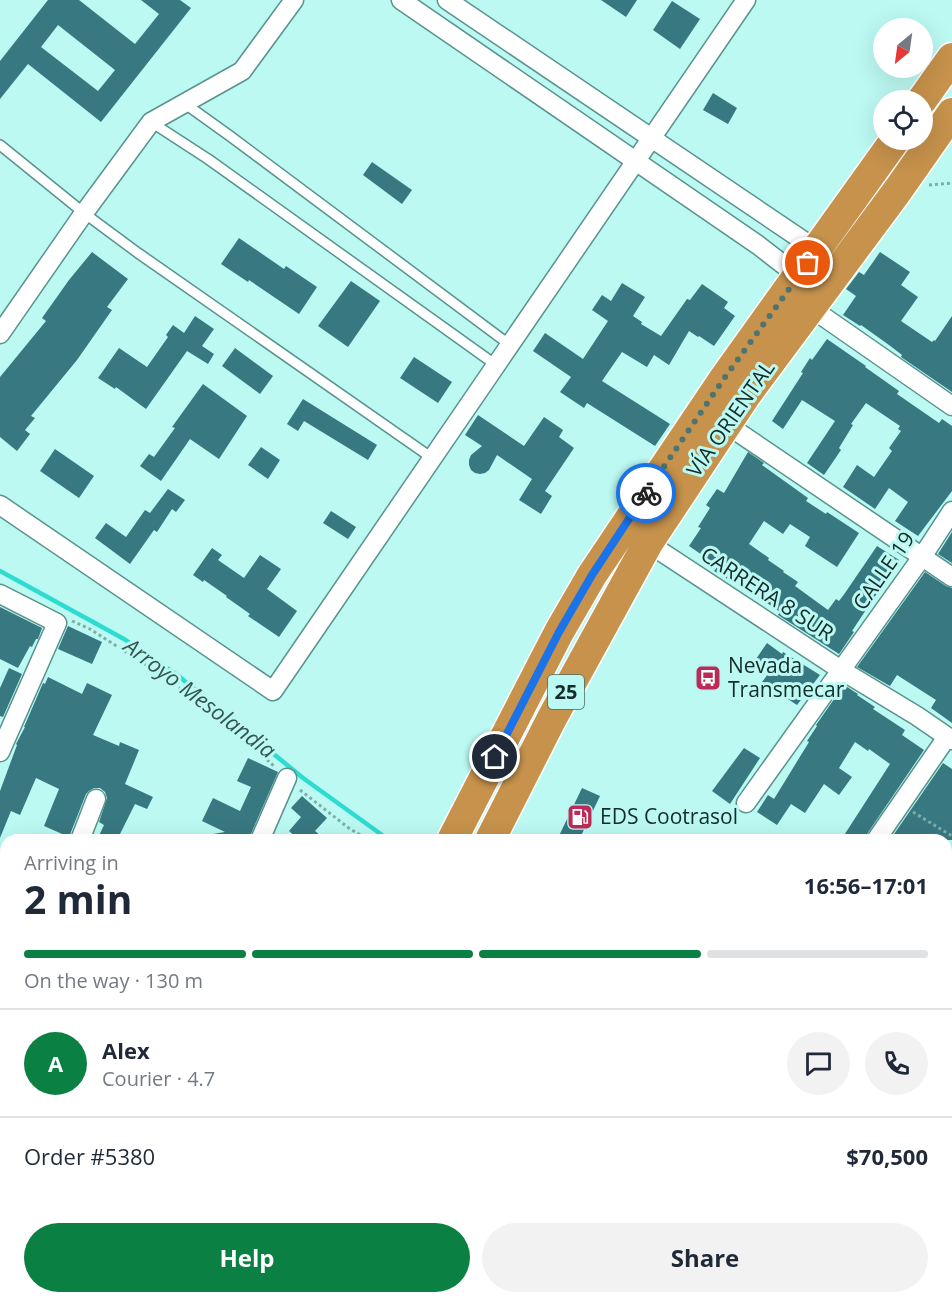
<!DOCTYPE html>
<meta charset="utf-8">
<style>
:root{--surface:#fff;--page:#f2f2f3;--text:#1f2937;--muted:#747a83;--line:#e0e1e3;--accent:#0b8043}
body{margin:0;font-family:"Open Sans",sans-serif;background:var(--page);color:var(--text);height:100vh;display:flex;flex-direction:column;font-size:22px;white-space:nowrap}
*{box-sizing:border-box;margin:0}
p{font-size:20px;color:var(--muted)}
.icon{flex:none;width:33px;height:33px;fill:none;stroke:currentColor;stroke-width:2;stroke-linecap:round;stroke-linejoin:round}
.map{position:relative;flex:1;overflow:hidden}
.drawer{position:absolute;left:0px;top:834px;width:952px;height:470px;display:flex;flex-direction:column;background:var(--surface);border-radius:18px 18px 0 0;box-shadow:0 6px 24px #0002}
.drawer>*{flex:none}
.needle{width:39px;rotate:209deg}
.fabs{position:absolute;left:873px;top:18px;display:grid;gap:12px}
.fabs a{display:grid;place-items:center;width:60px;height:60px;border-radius:50%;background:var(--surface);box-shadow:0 6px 24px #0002;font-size:30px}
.pin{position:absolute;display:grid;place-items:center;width:51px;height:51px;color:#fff;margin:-26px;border:3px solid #fff;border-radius:50%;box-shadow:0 2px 6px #0007}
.courier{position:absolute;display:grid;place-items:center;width:60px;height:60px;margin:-30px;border:4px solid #1a73e8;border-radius:50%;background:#fff;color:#222;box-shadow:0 2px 8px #0007}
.overview em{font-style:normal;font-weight:700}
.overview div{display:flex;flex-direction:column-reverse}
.overview{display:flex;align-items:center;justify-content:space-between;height:102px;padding:0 24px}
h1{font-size:39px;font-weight:700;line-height:45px}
.bar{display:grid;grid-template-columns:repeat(4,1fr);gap:9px 6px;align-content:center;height:72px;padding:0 24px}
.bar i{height:8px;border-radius:4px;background:var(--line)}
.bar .on{background:var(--accent)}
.bar p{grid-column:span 4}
.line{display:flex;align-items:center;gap:15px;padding:0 24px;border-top:2px solid var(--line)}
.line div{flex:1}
.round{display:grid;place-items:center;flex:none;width:63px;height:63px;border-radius:32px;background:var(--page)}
.button{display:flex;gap:12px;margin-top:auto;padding:12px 24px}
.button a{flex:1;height:69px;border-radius:36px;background:var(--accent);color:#fff;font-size:24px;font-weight:700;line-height:69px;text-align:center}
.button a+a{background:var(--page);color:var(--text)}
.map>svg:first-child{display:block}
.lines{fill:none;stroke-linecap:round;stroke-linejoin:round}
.stream{stroke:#2edbd1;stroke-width:4.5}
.building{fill:#387881;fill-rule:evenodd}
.service-casing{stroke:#58938e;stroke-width:12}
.minor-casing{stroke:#58938e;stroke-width:21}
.trunk-casing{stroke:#fff;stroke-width:33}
.path{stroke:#7eaea8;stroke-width:3;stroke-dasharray:3 3;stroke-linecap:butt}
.service{stroke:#fff;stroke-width:9}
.minor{stroke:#fff;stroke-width:18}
.trunk{stroke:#c6924c;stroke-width:30}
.done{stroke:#4e7470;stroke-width:6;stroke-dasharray:0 10.8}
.route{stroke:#1a73e8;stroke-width:8}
.labels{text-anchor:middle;stroke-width:6;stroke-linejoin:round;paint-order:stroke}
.shield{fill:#bbf9f2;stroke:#466a66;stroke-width:1.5}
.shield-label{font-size:20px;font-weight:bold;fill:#142c2a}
.street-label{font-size:21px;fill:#142c2a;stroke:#bbf9f2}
.poi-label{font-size:21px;fill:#142c2a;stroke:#bbf9f2;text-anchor:start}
.water-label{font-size:22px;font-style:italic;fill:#345552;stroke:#bbf9f2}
</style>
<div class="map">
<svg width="952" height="1303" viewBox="0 0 952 1303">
<rect width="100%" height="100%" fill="#bbf9f2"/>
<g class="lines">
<!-- stream -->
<path class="stream" d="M0,571L124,639L176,674L303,778L389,840"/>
</g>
<!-- building -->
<g class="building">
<path d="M48,0H79L135,44L159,14L141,0H180L191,8L101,122L28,64L0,99V61ZM58,25L115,70L98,91L41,47Z"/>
<path d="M601,0H637L626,17Z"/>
<path d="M672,1L700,19L680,49L653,30Z"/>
<path d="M713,93L737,108L728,124L703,110Z"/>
<path d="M372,162L412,190L402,204L363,175Z"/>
<path d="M239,238L284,269L286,266L317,287L299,314L249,280L248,282L221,264Z"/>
<path d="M92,252L128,279L107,307L112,310L77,360L31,416L35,418L25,430L30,434L17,451L0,437V377L46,321L42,318L69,280Z"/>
<path d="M880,252L910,272L901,285L918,297L901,321L932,342L934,340L935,341L952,316V392L901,357L902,355L889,345L861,325L860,326L843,315L856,296L846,289L859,272L864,275Z"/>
<path d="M351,281L380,301L348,347L318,326Z"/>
<path d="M622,283L645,297L633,316L642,322L641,324L661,336L687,299L690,300L702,284L728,302L724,308L735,316L714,346L699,336L698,337L689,331L669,365L654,355L647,367L622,352L602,381L670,424L655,446L587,403L584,408L560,392L571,377L533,351L545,333L583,359L608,321L592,310L602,295L611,301Z"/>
<path d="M195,316L214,329L202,346L214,354L208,364L187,351L146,409L116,387L115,389L98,378L119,348L147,367L168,337L166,335L173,325L184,333Z"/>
<path d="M827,339L866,366L865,367L899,391L897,394L939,423L942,419L952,426V491L918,536L895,521L908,502L889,488L875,509L843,487L857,465L874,477L892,451L889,448L901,431L898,429L900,426L866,403L851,424L853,425L839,448L841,450L824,475L807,463L835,421L802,400L783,429L772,421L803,373L801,372L810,358L812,360Z"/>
<path d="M235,348L273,376L260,394L222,366Z"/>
<path d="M414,357L452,382L438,403L400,378Z"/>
<path d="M203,384L247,416L219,459L190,439L161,481L140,466L149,454L154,457L175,428L172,427Z"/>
<path d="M303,399L377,445L368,460L304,421L298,431L287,424Z"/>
<path d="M478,415L524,446L544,417L563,430L559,437L574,448L545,491L552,496L541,514L519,500L532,479L497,455L489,470L485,473L480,474L475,473L471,470L469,465V460L471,455L482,446L465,435Z"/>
<path d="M261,447L280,460L268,479L248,465Z"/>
<path d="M55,449L94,476L79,498L40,471Z"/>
<path d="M748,452L764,463L762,465L808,498L806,501L826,514L827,512L859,533L837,567L805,546L810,537L790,524L783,534L764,521L749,544L769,558L768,560L784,571L783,572L798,582L795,586L828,610L836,599L839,601L845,593L877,546L899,560L852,631L854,632L839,654L778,615L780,612L730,577L729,580L714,571L718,566L689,546L701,528L698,527L710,508L706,505L717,489L724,493Z"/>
<path d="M168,489L185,500L176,512L172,509L157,532L154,530L130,564L95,538L106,523L126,537L145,510L150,513Z"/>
<path d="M331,511L356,527L348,539L323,523Z"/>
<path d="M952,532V563L938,554Z"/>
<path d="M212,548L222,555L218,560L244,578L260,555L281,569L267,589L297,611L279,637L248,616L250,614L226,597L227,596L204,580L203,582L193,575Z"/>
<path d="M925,572L946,586L952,588V723L931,708L936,700L897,675L890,686L857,667Z"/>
<path d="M0,607L42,628L38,639H36L32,647L30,646L18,668L0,659Z"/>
<path d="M68,626L102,642L92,664L58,649Z"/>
<path d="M767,643L782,654L783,652L820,675L797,705L762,682L771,670L756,659Z"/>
<path d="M9,668L22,674L3,717L0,716V688Z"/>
<path d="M48,677L82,694L87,683L112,695L93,735L119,746L120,742L139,750L125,784L153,797L147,809L135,804L117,840H97L104,825L99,822L107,798L105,792L100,788H94L89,791L86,794L69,837L44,826L59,789L36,778L20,815L11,811L0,838V791L17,745L16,744L25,727H24L43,683L45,684Z"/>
<path d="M844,685L858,694L857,695L875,707L873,709L905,730L902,735L924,750L867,834L865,840H841L890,764L869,749L868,751L855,742L839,768L852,777L839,795L824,784L805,813L791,804L777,825L757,812L768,795L774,799L809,742L807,741L817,726L816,725Z"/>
<path d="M744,748L760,758L730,804L712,791Z"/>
<path d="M248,758L278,772L250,836L249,840H213V834L225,832L202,821L213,798L240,811L251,787L237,781Z"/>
<path d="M943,763L952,769V840H890Z"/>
<path d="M582,788L600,796L579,840H557Z"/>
<path d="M302,796L327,818L315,831L326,840H299L289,831L301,817L291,808Z"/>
</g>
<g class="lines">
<!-- service casing -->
<g class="service-casing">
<g id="service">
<path d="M184,103L230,136L510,345"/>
<path d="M151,122L208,159L496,365"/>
<path d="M0,145L84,213L138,253L432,458"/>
<path d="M946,1151H952"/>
<path d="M188,1300L189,1298"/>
</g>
</g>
<!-- minor casing -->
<g class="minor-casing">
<g id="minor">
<path d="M401,0L758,245L798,276"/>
<path d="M447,0L817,250"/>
<path d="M811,308L952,406"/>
<path d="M0,334L84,213L151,122L242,71L294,0"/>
<path d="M726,424L952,577"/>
<path d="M0,505L273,691L746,0"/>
<path d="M648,543L841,670L917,716L952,740"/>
<path d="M0,594L57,623L0,752"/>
<path d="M746,803L922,557L952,511"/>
<path d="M80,840L96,799"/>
<path d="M260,840L287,778"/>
<path d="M876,840L947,737"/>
<path d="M0,878L6,880"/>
<path d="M946,890L952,882"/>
<path d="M430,1298L431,1303"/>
</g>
</g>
<!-- trunk casing -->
<g class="trunk-casing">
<g id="trunk">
<path d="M922,100L952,58"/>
<path d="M452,840L559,632L592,575L723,380L895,140"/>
<path d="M490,840L552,718L648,543L746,395L898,190L952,113"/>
<path d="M360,1298L371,1299L380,1303"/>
<path d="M246,1303L248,1298"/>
<path d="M270,1303L272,1298"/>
<path d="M316,1303L335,1298"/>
</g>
</g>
<!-- path -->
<g class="path">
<path d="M929,185L952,183"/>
<path d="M72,621L90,629L168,679L236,732L275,767"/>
<path d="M300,790L350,829L369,840"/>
<path d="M913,812L952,836"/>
<path d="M946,938L952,942"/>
</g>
<!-- service -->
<use href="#service" class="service"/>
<!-- minor -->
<use href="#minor" class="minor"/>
<!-- trunk -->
<use href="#trunk" class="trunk"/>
</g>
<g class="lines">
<!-- done -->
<path class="done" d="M646,493L723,380L808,263"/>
<!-- route -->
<path class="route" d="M495,757L559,632L592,575L646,493"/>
</g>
<!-- icons -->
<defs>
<g id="bus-square" transform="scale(1.35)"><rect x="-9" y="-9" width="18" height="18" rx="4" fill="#ba2b57" stroke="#bbf9f2"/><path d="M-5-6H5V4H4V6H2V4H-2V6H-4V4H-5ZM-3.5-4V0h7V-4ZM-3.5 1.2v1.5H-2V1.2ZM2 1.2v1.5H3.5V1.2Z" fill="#fff"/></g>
<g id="fuel-square" transform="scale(1.35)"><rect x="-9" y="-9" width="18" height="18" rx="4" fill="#ba2b57" stroke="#bbf9f2"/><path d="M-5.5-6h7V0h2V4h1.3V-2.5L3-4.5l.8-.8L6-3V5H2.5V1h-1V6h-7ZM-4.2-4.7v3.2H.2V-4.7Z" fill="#fff"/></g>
</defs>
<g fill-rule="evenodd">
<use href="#bus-square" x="708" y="678"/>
<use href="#fuel-square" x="580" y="817"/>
</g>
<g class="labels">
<!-- shield labels -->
<rect class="shield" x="548" y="675" width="36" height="34" rx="4.5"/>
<g class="shield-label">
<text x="566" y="699">25</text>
</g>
<!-- street labels -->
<g class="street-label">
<text transform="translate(731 419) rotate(-55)" y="7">VÍA ORIENTAL</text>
<text transform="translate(884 571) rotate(-55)" y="7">CALLE 19</text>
<text transform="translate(767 594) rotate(33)" y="7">CARRERA 8 SUR</text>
</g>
<!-- poi labels -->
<g class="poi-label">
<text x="728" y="673">Nevada<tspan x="728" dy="24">Transmecar</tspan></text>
<text x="600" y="824">EDS Cootrasol</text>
</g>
<!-- water labels -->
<g class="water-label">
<text transform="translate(200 698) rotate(37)" y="8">Arroyo Mesolandia</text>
</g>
</g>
</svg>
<div class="fabs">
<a><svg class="needle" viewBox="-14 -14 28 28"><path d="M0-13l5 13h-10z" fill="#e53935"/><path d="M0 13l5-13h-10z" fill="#747a83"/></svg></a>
<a><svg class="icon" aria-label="locate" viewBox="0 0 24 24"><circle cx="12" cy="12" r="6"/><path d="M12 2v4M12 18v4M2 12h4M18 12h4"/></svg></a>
</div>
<div class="pin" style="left:808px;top:263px;background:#ea580c"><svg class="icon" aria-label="bag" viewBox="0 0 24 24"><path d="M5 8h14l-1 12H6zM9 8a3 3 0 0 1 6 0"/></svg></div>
<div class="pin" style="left:495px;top:757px;background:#1f2937"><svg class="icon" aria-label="home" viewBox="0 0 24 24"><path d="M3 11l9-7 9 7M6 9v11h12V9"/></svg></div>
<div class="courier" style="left:646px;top:493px"><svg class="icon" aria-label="bike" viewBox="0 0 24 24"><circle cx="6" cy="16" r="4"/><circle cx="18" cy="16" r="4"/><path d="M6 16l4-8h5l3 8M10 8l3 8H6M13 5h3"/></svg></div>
<section class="drawer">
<div class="overview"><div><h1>2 min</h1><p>Arriving in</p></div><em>16:56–17:01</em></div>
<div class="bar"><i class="on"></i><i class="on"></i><i class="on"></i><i></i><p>On the way · 130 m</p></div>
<div class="line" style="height:108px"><b class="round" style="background:var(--accent);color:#fff">A</b><div><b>Alex</b><p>Courier · 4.7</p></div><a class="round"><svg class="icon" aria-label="chat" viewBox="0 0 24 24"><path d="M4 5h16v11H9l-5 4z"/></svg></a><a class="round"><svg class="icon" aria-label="phone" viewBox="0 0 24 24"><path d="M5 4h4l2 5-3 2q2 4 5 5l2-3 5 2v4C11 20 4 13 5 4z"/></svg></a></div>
<div class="line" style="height:78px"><div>Order #5380</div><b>$70,500</b></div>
<div class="button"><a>Help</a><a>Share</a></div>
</section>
</div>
